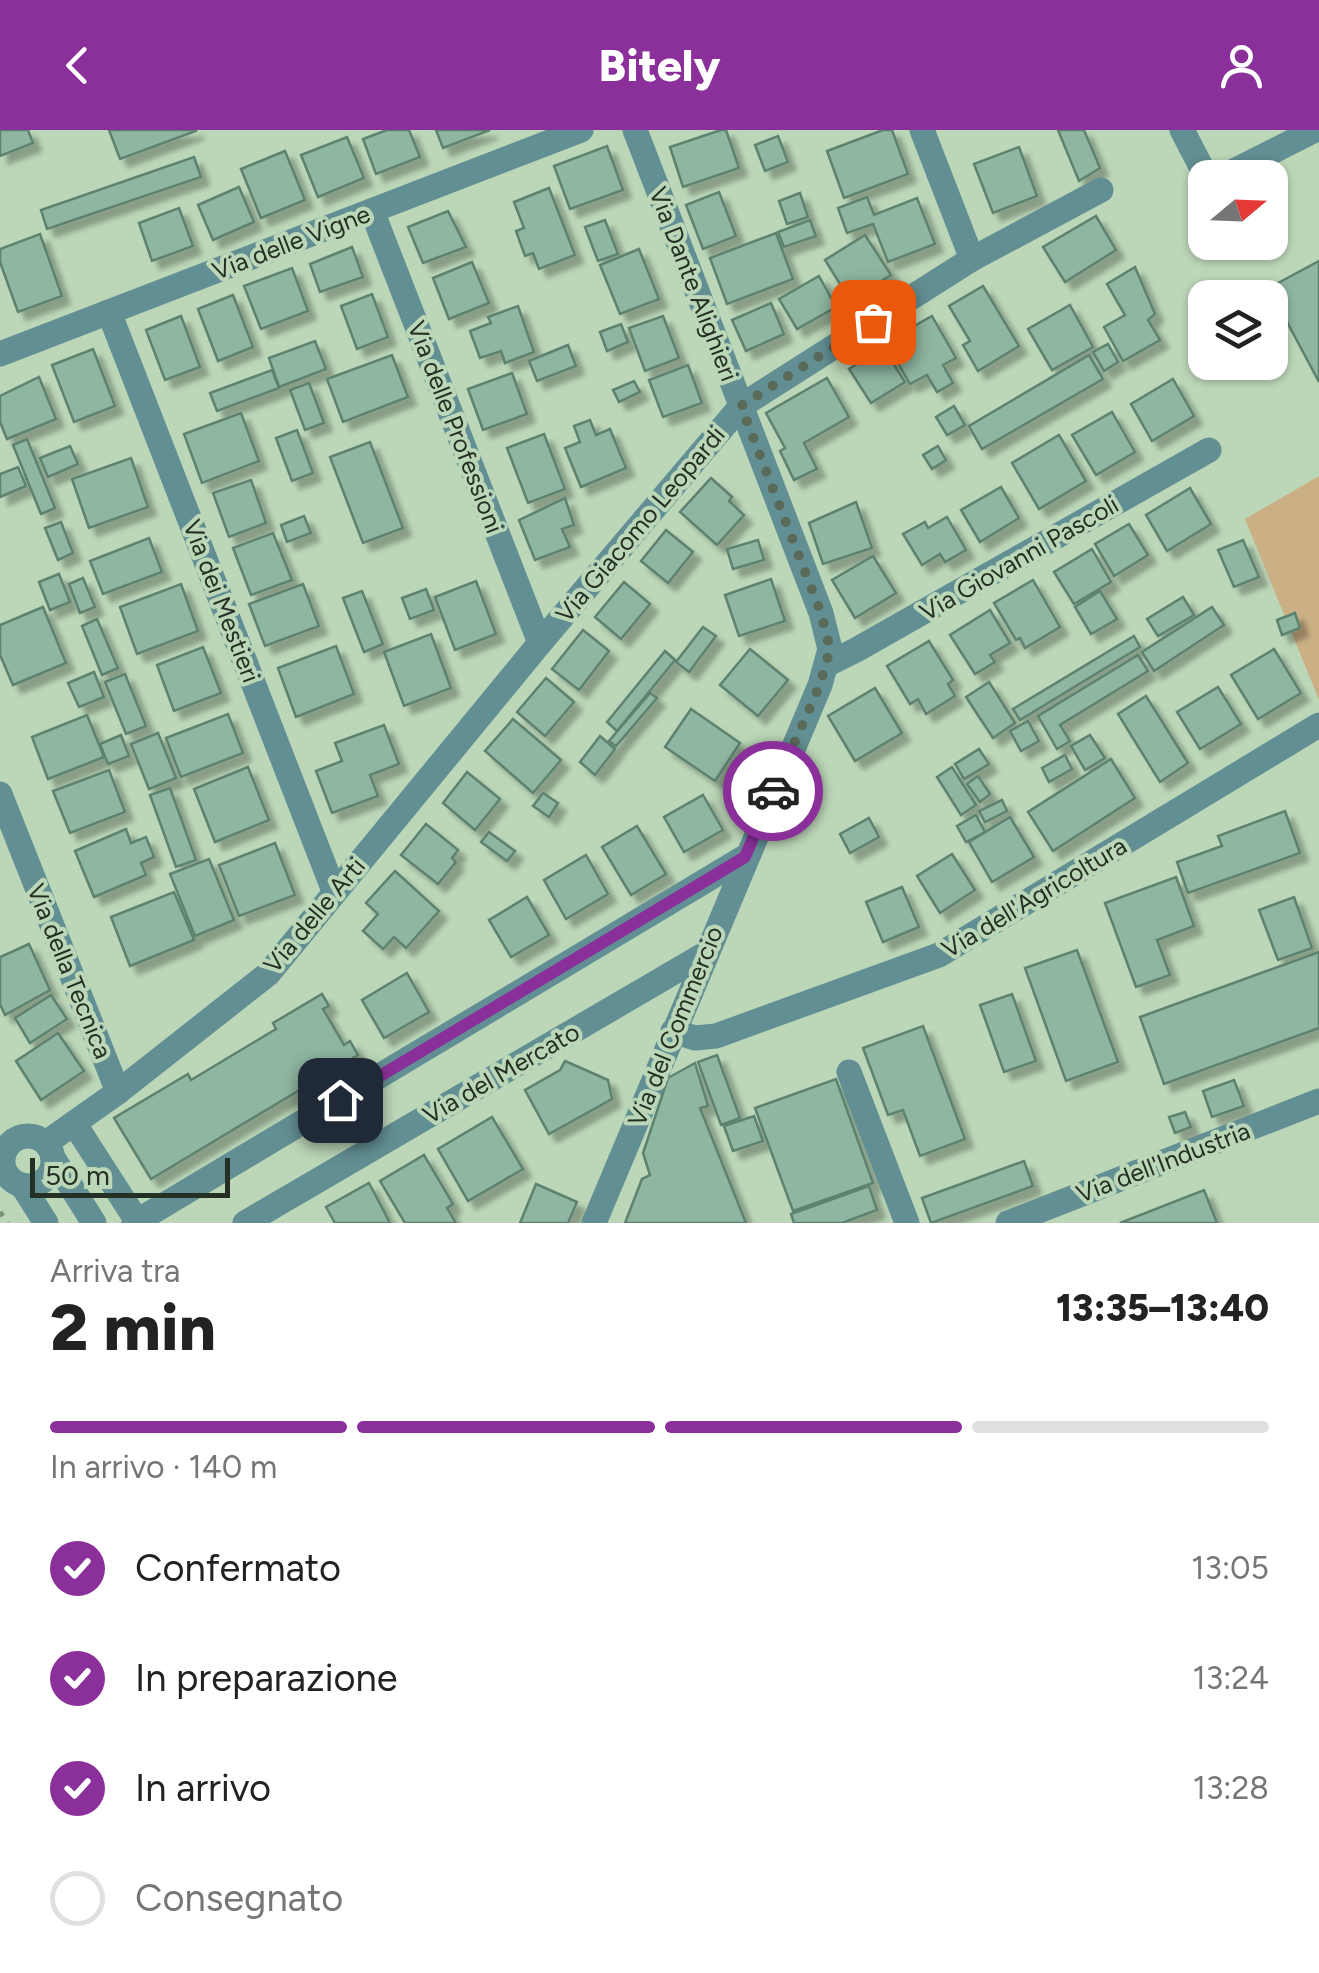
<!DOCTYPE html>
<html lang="it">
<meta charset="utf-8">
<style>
:root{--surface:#fff;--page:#f2f2f2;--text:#222;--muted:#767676;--line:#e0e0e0;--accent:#8b2f9a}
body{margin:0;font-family:Figtree,sans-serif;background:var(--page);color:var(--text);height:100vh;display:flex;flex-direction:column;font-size:38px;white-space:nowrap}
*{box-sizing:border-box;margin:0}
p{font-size:32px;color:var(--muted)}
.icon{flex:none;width:55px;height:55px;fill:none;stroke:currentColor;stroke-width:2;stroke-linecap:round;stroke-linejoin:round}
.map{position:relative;height:1093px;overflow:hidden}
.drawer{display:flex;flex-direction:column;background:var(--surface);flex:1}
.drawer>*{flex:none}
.needle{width:65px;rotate:71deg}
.tools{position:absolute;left:1188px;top:30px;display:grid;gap:20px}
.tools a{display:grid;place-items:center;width:100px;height:100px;border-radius:20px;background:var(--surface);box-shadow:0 2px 8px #0004;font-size:50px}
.scale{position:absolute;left:30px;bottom:25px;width:200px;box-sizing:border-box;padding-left:10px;border:5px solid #253024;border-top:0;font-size:28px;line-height:35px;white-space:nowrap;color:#253024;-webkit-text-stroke:8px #bcd7b8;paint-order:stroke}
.pin{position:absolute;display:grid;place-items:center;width:85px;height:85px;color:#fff;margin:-42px;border-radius:20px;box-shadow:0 5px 15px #0006}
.courier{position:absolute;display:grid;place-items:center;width:100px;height:100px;margin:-50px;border:8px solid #8b2f9a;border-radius:50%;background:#fff;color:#222;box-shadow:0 2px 12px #0007}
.headline em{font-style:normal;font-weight:800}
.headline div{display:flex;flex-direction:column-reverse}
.headline{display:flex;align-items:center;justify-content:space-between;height:170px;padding:0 50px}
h1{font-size:65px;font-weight:800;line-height:75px}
.bar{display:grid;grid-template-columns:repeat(4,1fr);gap:15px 10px;align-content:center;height:120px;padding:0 50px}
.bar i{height:12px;border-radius:8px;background:var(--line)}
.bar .on{background:var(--accent)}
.bar p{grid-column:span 4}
ol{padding:0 50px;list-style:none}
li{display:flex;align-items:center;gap:30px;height:110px}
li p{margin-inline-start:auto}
li .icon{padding:10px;border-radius:50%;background:var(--accent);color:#fff;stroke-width:4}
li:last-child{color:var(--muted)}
li i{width:55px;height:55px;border:5px solid var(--line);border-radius:50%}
header{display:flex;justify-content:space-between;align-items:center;height:130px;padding:0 50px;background:var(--accent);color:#fff;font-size:45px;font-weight:800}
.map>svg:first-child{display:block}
.green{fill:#cab084}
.building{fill:#8fb6a1;stroke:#5d826f;stroke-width:2.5;filter:url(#shadow)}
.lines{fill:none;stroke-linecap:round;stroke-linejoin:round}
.path{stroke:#7e927b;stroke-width:5;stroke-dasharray:5 8;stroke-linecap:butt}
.minor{stroke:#628f93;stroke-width:25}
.done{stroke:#5a6a58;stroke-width:10;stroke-dasharray:0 18}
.route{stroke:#8b2f9a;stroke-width:12}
.labels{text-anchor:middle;stroke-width:8;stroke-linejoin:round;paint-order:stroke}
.street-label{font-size:25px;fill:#253024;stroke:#bcd7b8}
</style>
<header><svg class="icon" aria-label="back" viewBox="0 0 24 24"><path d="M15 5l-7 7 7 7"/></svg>Bitely<svg class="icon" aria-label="person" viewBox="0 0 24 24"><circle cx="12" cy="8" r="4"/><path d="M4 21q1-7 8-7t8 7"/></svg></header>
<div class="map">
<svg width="1319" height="1093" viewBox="0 0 1319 1093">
<defs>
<filter id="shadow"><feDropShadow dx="8" dy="8" stdDeviation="2.5" flood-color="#0004"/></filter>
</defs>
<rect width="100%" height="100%" fill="#bcd7b8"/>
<!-- green -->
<path class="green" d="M1319,346V570L1245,389Z"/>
<!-- building -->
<g class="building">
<path d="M0,0H28L33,13L0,26Z"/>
<path d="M109,0H196V1L120,29Z"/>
<path d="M387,0H409L420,27L376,44L363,9Z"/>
<path d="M436,0H490L443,18Z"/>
<path d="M721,0H726L739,38L683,57L670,17Z"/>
<path d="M883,0H892L908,44L844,68L827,21Z"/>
<path d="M1058,0H1084L1100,38L1079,51Z"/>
<path d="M778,6L788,32L765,41L755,15Z"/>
<path d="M347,7L364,48L318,67L301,25Z"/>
<path d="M607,16L623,60L570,79L554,36Z"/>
<path d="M1019,17L1037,66L993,83L974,34Z"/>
<path d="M285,21L305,70L261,88L241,39Z"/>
<path d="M194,27L201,47L47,99L41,80Z"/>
<path d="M239,57L254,92L213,110L198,75Z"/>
<path d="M549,58L575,125L539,139L533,123L525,126L516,101L524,98L514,72Z"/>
<path d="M719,62L736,106L703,119L686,75Z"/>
<path d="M800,63L808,87L787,94L779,71Z"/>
<path d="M867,67L874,85L917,68L935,114L888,132L873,94L847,103L838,78Z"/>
<path d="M179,78L193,116L152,131L139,93Z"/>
<path d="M448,81L466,117L423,133L408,97Z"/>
<path d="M1096,86L1116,120L1065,152L1043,117Z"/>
<path d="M605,90L618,124L598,131L585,97Z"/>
<path d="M810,90L816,106L784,117L778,102Z"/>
<path d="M776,103L793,149L727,174L710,128Z"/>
<path d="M40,104L62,166L18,182L0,132V119Z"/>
<path d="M865,105L891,145L850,170L825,130Z"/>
<path d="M352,117L363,147L320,162L310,134Z"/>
<path d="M639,119L659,169L620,184L600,135Z"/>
<path d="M1319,131V252L1269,158Z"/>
<path d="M472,132L489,173L449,189L433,148Z"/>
<path d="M1135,137L1155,184L1148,190L1160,210L1123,231L1104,197L1125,185L1107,154Z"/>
<path d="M292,138L308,181L261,199L244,156Z"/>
<path d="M819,146L836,177L797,199L779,169Z"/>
<path d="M983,156L1019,216L978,241L963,215L970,211L949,176Z"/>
<path d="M372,164L388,207L357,219L341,176Z"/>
<path d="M233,165L253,217L218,231L198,179Z"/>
<path d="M771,173L784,204L746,221L732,190Z"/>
<path d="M1070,175L1093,217L1052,240L1028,199Z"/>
<path d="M518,176L534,222L505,233L501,221L480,228L470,201L491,193L488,187Z"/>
<path d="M181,186L200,237L165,250L146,200Z"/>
<path d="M663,186L679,228L645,241L629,198Z"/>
<path d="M932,186L956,228L943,235L953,253L937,262L927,245L910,254L886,212Z"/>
<path d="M621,194L628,212L607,221L600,202Z"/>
<path d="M315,211L326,239L279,257L269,228Z"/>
<path d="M1108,214L1118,232L1104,241L1093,222Z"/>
<path d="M568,215L576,236L537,251L529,231Z"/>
<path d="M883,218L905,252L871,273L849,239Z"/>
<path d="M93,219L115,276L74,292L52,235Z"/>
<path d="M392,225L408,267L343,292L327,249Z"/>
<path d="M1089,225L1103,249L982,319L969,296Z"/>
<path d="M688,235L702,273L663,287L649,250Z"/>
<path d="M272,240L279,258L217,281L210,263Z"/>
<path d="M512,243L527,284L483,300L468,259Z"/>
<path d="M39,247L56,289L7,309L0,292V266Z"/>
<path d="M827,248L849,287L804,313L817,339L794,350L780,321L785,318L766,283Z"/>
<path d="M1173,249L1194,286L1152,311L1131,274Z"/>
<path d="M634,251L640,262L619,272L613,260Z"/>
<path d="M309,253L324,293L305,300L290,260Z"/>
<path d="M954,276L965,295L947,305L936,287Z"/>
<path d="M1112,282L1135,322L1096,345L1072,305Z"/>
<path d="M241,283L259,331L202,353L184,304Z"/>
<path d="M590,290L596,305L610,299L626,338L581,357L565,318L580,312L574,296Z"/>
<path d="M297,300L313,343L292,351L276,308Z"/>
<path d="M544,304L565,359L528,373L507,318Z"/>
<path d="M1059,305L1086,351L1039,379L1012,333Z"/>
<path d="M27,309L55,378L41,384L13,315Z"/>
<path d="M370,312L403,398L363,413L330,327Z"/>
<path d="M70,316L78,334L48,347L40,328Z"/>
<path d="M938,316L946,330L932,339L923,325Z"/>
<path d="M131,328L148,377L89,398L72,349Z"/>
<path d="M18,337L26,356L0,367V344Z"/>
<path d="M711,348L732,367L729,371L744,385L717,415L680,382Z"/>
<path d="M251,350L266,393L229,407L213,363Z"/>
<path d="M1001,357L1019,388L980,412L961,380Z"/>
<path d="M1190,358L1211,394L1167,421L1146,385Z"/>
<path d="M565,368L574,395L562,399L570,417L535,430L519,390Z"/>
<path d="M856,372L872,418L823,434L809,393Z"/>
<path d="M304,386L311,403L287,412L281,395Z"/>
<path d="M947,387L966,420L945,432L940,424L922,435L903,404L925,392L928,398Z"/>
<path d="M61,392L73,423L58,430L45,398Z"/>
<path d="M1129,394L1148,425L1114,446L1095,414Z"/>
<path d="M666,400L693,422L668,453L641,431Z"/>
<path d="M273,403L292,450L251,465L233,418Z"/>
<path d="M149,408L162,442L103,464L90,431Z"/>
<path d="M758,410L764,430L733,439L727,419Z"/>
<path d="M1243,410L1259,447L1234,457L1218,420Z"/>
<path d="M1092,419L1111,452L1074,474L1054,442Z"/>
<path d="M873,426L896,463L855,488L832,450Z"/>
<path d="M59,444L70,472L50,480L39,452Z"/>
<path d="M83,448L95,477L80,483L69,454Z"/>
<path d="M771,449L785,491L739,506L725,465Z"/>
<path d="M1033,450L1060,497L1025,518L1020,508L1016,510L994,473Z"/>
<path d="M476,451L496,504L455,520L435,467Z"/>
<path d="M624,452L650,474L621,509L595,487Z"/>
<path d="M181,454L198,501L137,524L120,477Z"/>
<path d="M303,454L319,496L265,516L249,474Z"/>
<path d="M426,459L434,480L410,489L402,468Z"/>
<path d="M362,461L383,514L364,522L343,468Z"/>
<path d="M1100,461L1117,489L1091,504L1075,477Z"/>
<path d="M1183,467L1194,485L1158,506L1147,489Z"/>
<path d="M43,477L66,533L13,555L0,525V495Z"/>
<path d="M1212,477L1224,495L1154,541L1142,522Z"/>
<path d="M990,480L1010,513L990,525L995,532L975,544L950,505Z"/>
<path d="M1295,483L1300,498L1282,505L1277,490Z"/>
<path d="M97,489L118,538L102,545L82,496Z"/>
<path d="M703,497L716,506L689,542L676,532Z"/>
<path d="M583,500L609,521L579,560L552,539Z"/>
<path d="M431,504L451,558L404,576L384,522Z"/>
<path d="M1134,506L1140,517L1020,590L1013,579Z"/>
<path d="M929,511L953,550L948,554L955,566L926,584L918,569L910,574L887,536Z"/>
<path d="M336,516L354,564L296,587L278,538Z"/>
<path d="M203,517L221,563L174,581L157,535Z"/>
<path d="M750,519L788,550L758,586L720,555Z"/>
<path d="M1274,519L1301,563L1258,589L1231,545Z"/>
<path d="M665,521L675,530L617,601L607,592Z"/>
<path d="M1138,525L1148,541L1060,595L1070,611L1057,619L1038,586Z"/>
<path d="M94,542L104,567L79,577L68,553Z"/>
<path d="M125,544L146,596L126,604L105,552Z"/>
<path d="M546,548L574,572L545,606L517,582Z"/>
<path d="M989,552L1015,593L993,608L966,567Z"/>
<path d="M1218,557L1241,594L1200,619L1177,582Z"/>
<path d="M875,558L902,603L855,631L828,586Z"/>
<path d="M650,563L657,568L616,616L609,611Z"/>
<path d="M1146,566L1188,633L1160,652L1118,584Z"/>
<path d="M691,579L740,613L715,651L665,617Z"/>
<path d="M228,584L243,623L181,647L166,608Z"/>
<path d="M87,585L104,627L48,649L32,607Z"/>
<path d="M513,589L561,630L533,663L485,621Z"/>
<path d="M1028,591L1039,611L1021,621L1010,601Z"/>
<path d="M384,595L399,634L370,645L378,666L332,683L316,641L342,631L335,613Z"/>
<path d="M158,603L176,648L149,659L131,614Z"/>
<path d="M121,605L129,626L108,634L100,614Z"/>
<path d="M1090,605L1105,628L1085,640L1071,616Z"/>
<path d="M600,606L615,619L595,645L580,632Z"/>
<path d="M979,619L989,634L964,649L955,634Z"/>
<path d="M1065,625L1072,639L1049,652L1042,638Z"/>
<path d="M1111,629L1135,668L1053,721L1028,682Z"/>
<path d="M248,637L269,690L215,712L194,659Z"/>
<path d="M952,637L976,675L961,685L937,647Z"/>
<path d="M109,640L125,682L70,703L53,661Z"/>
<path d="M467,642L500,669L475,700L443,673Z"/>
<path d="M978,646L990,664L980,672L967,654Z"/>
<path d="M170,658L196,730L176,737L150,665Z"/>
<path d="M543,663L558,673L549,687L533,676Z"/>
<path d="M703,665L723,700L684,722L664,687Z"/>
<path d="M1002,670L1007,681L985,692L979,681Z"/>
<path d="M1285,681L1300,723L1188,763L1177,732L1222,716L1218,706Z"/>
<path d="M976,685L985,702L966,712L957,696Z"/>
<path d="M1010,687L1034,727L992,752L969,712Z"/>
<path d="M869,688L879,707L850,723L840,704Z"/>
<path d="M426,694L458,720L452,728L456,732L438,754L401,725Z"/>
<path d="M637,696L666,744L631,765L602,717Z"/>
<path d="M126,699L131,713L146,707L154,727L141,733L146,745L94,767L75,721Z"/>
<path d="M489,702L515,721L507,731L481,712Z"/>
<path d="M275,713L295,765L239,786L219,735Z"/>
<path d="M952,724L975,760L940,783L917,746Z"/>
<path d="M586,725L608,764L566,789L544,750Z"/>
<path d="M209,729L234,790L195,806L170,744Z"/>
<path d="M395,741L439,781L406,818L394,807L383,819L363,801L378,784L366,773Z"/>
<path d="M1176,747L1194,796L1157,810L1170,845L1136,857L1105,773Z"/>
<path d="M902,757L919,797L883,812L866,772Z"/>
<path d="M174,762L194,810L130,836L111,787Z"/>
<path d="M527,767L549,805L511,827L489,790Z"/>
<path d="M1294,767L1312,818L1278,830L1259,780Z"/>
<path d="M29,814L50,860L5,885L0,874V827Z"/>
<path d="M1077,820L1118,932L1066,951L1025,838Z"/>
<path d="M1319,822V898L1164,954L1140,887Z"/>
<path d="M407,843L429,882L384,908L362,870Z"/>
<path d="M322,864L329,876L323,879L344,915L350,911L358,925L151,1049L114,988L188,944L191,950L276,899L273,893Z"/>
<path d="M1012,864L1036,931L1004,942L980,875Z"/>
<path d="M51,865L67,889L30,913L15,888Z"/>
<path d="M923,896L965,1009L920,1026L903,980L888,985L863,918Z"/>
<path d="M58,903L84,941L41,970L16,931Z"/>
<path d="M717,925L740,988L721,995L698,932Z"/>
<path d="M565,931L608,950L612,969L549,1004L525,960L560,940Z"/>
<path d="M695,933L708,976L700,978L746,1093H625L642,1049L650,1045L643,1023L668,948Z"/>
<path d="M836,949L873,1053L793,1081L755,978Z"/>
<path d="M1234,950L1244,976L1212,987L1203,961Z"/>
<path d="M1185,982L1191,997L1175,1003L1169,987Z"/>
<path d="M754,986L763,1011L733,1021L724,996Z"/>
<path d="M492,987L523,1039L468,1071L438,1019Z"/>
<path d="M424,1025L453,1074L447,1078L456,1093H405L380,1051Z"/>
<path d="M1024,1031L1033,1056L931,1093L922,1068Z"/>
<path d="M369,1053L390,1093H335L326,1077Z"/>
<path d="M536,1054L577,1072L568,1093H520Z"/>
<path d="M869,1056L877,1080L842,1093H794L791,1084Z"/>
<path d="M1204,1060L1217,1093H1120Z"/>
</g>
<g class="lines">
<!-- path -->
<path class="path" d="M0,1082L8,1093"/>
<!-- minor -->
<g class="minor">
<path d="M922,0L972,129"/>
<path d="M1182,0L1207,48"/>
<path d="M1220,48L1315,0"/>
<path d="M372,81L540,513"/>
<path d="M109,182L334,761"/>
<path d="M0,224L581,0"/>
<path d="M828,534L856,520L1209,320"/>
<path d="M0,664L118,962"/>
<path d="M673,901L695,908L716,906L939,825L1319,595"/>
<path d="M849,942L907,1093"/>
<path d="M74,993L137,1091"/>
<circle cx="28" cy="1031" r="25"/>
<path d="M46,1013L118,962L268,844L540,513L741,276L972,129L1101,60"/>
<path d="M53,1028L94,1093"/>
<path d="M22,1055L46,1093"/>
<path d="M134,1093L745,727"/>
<path d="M245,1093L705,824"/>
<path d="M594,1093L820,555L830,519L821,483L635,0"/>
<path d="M1008,1093L1319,971"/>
</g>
</g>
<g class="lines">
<!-- done -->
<path class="done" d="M773,661L820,555L830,519L821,483L741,276L873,192"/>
<!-- route -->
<path class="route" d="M340,970L745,727L773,661"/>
</g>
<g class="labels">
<!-- street labels -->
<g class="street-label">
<text transform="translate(291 112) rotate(-21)" y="9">Via delle Vigne</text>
<text transform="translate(694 154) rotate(69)" y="9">Via Dante Alighieri</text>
<text transform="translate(456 297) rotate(69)" y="9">Via delle Professioni</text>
<text transform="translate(640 394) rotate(-50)" y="9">Via Giacomo Leopardi</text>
<text transform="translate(1019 428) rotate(-30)" y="9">Via Giovanni Pascoli</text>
<text transform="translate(222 471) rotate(69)" y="9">Via dei Mestieri</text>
<text transform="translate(1034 767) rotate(-31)" y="9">Via dell'Agricoltura</text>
<text transform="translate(314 785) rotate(-50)" y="9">Via delle Arti</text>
<text transform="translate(70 841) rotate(68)" y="9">Via della Tecnica</text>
<text transform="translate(675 896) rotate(-68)" y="9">Via del Commercio</text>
<text transform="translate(501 943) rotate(-30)" y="9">Via del Mercato</text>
<text transform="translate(1163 1032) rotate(-21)" y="9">Via dell'Industria</text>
</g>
</g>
</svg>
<div class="tools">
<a><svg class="needle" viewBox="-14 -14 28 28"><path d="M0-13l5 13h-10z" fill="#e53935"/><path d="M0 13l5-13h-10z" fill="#767676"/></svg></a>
<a><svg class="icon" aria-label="layers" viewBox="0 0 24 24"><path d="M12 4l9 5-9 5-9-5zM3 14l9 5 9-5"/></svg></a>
</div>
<div class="scale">50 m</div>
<div class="pin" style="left:873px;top:192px;background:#ea580c"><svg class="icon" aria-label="bag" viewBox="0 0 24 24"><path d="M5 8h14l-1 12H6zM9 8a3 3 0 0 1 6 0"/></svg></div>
<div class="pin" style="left:340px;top:970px;background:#1f2937"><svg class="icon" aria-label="home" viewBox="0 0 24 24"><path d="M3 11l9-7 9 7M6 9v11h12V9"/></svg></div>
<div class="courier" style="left:773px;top:661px"><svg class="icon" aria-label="car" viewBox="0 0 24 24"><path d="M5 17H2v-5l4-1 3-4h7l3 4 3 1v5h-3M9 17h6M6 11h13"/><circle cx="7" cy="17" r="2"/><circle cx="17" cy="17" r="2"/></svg></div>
</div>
<section class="drawer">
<div class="headline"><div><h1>2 min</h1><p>Arriva tra</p></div><em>13:35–13:40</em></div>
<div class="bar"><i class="on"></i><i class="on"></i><i class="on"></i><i></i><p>In arrivo · 140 m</p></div>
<ol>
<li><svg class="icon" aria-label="check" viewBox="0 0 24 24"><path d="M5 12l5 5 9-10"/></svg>Confermato<p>13:05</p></li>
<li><svg class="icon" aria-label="check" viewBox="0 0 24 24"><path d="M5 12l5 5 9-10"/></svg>In preparazione<p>13:24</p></li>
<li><svg class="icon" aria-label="check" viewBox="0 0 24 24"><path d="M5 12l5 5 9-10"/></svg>In arrivo<p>13:28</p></li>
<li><i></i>Consegnato</li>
</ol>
</section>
